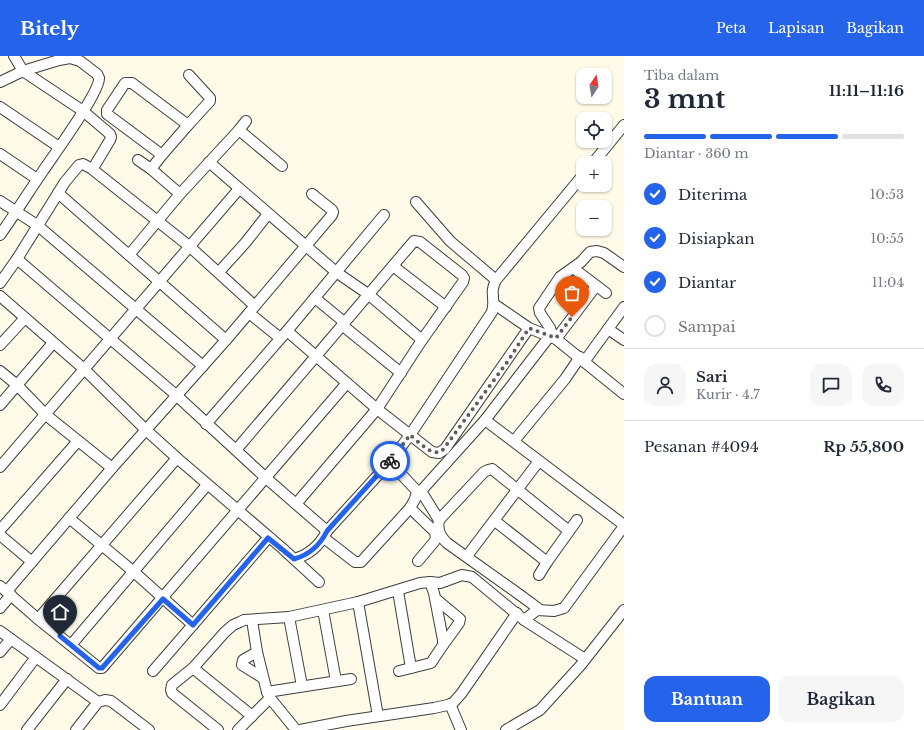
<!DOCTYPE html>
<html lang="id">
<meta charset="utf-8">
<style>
:root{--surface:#fff;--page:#f6f6f7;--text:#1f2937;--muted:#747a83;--line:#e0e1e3;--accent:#2563eb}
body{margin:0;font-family:"Libre Baskerville",serif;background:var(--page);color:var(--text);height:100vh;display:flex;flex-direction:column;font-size:15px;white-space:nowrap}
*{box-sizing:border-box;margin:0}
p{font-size:13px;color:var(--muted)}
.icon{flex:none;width:22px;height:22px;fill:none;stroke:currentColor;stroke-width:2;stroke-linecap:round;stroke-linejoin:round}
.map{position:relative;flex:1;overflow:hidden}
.details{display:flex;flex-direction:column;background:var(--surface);width:300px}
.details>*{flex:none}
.needle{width:26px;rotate:12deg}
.controls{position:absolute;left:576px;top:12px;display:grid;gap:8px}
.controls a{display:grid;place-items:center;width:36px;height:36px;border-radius:8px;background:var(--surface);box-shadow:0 1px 3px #0004;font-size:20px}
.pin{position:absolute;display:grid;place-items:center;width:34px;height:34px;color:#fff;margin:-41px -17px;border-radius:50% 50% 50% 0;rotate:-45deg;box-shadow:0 0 4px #0007}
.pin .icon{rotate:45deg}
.courier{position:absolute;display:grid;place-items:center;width:40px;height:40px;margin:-20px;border:3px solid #2563eb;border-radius:50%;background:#fff;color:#222;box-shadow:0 1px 5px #0007}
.headline em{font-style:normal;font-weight:800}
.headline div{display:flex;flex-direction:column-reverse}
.headline{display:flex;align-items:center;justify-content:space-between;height:68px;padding:0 20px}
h1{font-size:26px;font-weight:800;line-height:30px}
.bar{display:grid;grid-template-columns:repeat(4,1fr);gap:6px 4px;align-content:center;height:48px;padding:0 20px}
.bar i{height:5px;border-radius:3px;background:var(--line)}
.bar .current{background:var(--accent)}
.bar p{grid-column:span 4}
.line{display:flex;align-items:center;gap:10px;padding:0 20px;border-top:1px solid var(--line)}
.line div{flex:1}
.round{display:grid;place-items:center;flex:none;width:42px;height:42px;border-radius:12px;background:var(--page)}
ol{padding:0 20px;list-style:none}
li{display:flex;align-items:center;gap:12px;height:44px}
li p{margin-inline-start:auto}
li .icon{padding:4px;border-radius:50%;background:var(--accent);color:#fff;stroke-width:4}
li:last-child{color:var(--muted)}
li i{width:22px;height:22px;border:2px solid var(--line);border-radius:50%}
.cta{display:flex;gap:8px;margin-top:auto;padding:8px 20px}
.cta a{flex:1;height:46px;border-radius:12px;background:var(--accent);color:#fff;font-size:16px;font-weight:800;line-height:46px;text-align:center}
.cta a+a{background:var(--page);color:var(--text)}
header{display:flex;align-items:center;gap:24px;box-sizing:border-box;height:56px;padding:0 20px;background:var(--accent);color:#fff}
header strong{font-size:19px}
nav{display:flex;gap:22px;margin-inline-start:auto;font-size:14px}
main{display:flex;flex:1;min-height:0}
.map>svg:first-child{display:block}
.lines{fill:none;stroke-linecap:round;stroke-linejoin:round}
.minor-casing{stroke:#3e3e3e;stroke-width:12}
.minor{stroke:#fff;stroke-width:10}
.done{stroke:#605f58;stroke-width:4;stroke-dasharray:0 7.2}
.route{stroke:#2563eb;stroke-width:5}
</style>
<header>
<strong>Bitely</strong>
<nav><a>Peta</a><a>Lapisan</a><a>Bagikan</a></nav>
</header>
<main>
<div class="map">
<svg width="624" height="674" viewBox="0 0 624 674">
<rect width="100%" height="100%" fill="#fffbe8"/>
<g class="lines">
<!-- minor casing -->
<g class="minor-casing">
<g id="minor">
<path d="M14,0L23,15L83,55L110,78L111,81L110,84L95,109"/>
<path d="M0,26L23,15L59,4L70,2L80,5L97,18L99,22C100,36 53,100 43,115C28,137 15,158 0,179"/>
<path d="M0,51L59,91"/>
<path d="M188,69L210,45V42L189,19"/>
<path d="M239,74L282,110"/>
<path d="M0,98L37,123"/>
<path d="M138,104L151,113L180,138"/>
<path d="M209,106L336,216L368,238L422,284"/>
<path d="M593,107L624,69"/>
<path d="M151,113L162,99L188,69L132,27H125L107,54V58L162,99"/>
<path d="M58,137L226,284"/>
<path d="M0,145L37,169L203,310"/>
<path d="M416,146L450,185L496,224"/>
<path d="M129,199L180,138L239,74L246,65"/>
<path d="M17,203L176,339L266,422L327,475"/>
<path d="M393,210L446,251"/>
<path d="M573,212L606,237"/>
<path d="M219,216L246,186L268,158"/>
<path d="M0,227L17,203L65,126L79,109L83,108L92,113L189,190L255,250"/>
<path d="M0,240L84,313L146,374L177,402L282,492L319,526"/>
<path d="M315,242L344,266"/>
<path d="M249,257L280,282"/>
<path d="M342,269L401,317"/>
<path d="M529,272L556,283L624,338"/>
<path d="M608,273L624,284"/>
<path d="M287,275L377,353L432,396L439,397L445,393L529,272L494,248"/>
<path d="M556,283L596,230"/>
<path d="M0,289L25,262"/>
<path d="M584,306L624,251"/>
<path d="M0,315L17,329L46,359L112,412"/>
<path d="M0,349L53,287"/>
<path d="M485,364L624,469"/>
<path d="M206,368L287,275L384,159"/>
<path d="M514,385L565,323L580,301"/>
<path d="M236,394L414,185L420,186L462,219L464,222L463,226L422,284L377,353L296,448"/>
<path d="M389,407L401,418L416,434C418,441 413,446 410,452L435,476L436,483L434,486L418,505"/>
<path d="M0,411L239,133"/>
<path d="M69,462L134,516L193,569"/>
<path d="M439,464C437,474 440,480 447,487L520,539L539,553"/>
<path d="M495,465L547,506L577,464"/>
<path d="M0,474L78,385"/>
<path d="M569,475L492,413L488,414L484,416L439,464L421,435L485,364L549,281L551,275L550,272L540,257L539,252L560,221L581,206L590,196L597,195L604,197L624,211"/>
<path d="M0,479L32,506"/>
<path d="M324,482L355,506H361L410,452"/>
<path d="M467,500L539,405"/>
<path d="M294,503C309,499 320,489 327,475L389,407L410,379L492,256C496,243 489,237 496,224L583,119"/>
<path d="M539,519L547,506"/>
<path d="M0,530L38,563L99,612H102L347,327"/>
<path d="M7,535L112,412L226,284L332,159L333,156L332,154L312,138"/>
<path d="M398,535L411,612"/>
<path d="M436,543L460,563L459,567L443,589"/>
<path d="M358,546L378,660"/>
<path d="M0,552L11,539"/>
<path d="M323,554L336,625"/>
<path d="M289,561L302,630"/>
<path d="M38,563L177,402"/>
<path d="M252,564L257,596L267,636L270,642L296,674"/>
<path d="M524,564L537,554L554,555L564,552L624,470"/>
<path d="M0,575L98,646"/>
<path d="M71,589L207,429"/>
<path d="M0,596L11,583"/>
<path d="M257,596L243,604L242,609L263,622"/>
<path d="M193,612L252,660"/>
<path d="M153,615L268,482"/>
<path d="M399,615L431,607L443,589V584L434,537L430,526"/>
<path d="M267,636L351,623"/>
<path d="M450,648L461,674"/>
<path d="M0,649L36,601"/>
<path d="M27,674L67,623"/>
<path d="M76,674L98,646L105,644L111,645L149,674"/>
<path d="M218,674L172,637L171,634L172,629L193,612L225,576L233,569L240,566L244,564L289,561L358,546L420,527L430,526L440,527L462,519L472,521L524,564L585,603"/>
<path d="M238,674L270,642"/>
<path d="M300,674L346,665L434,652L452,648L461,638L517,557"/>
<path d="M506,674L540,654L580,610L624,554"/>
</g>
</g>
<!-- minor -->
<use href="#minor" class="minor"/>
</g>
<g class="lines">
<!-- done -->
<path class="done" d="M390,405L410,379C418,385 432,401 442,395L508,305L529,272L556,282L572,261"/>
<!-- route -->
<path class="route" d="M60,580L99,612H102L163,543L193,569L268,482L294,503C309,499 320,489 327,475L390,405"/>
</g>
</svg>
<div class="controls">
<a><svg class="needle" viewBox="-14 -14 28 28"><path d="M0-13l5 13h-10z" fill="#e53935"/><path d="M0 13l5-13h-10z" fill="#747a83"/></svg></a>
<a><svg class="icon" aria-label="locate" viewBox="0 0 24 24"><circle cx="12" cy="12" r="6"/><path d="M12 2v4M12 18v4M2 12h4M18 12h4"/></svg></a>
<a>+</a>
<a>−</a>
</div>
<div class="pin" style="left:572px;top:261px;background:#ea580c"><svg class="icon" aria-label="bag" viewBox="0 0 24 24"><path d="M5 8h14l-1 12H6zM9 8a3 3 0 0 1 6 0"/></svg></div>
<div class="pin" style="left:60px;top:580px;background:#1f2937"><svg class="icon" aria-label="home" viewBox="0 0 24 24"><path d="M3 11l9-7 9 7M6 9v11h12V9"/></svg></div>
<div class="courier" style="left:390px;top:405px"><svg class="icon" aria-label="bike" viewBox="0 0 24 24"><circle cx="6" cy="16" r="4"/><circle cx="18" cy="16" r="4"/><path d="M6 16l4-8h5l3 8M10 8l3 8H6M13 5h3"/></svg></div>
</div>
<section class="details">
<div class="headline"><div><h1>3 mnt</h1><p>Tiba dalam</p></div><em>11:11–11:16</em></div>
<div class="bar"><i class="current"></i><i class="current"></i><i class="current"></i><i></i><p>Diantar · 360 m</p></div>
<ol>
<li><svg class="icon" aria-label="check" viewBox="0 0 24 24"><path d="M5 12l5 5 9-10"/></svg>Diterima<p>10:53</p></li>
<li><svg class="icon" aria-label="check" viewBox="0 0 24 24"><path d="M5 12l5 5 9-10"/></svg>Disiapkan<p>10:55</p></li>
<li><svg class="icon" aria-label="check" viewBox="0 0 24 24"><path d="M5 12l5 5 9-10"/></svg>Diantar<p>11:04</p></li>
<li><i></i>Sampai</li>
</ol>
<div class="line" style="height:72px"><a class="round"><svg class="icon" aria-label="person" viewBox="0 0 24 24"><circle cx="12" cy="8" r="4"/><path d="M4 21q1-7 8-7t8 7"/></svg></a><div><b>Sari</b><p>Kurir · 4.7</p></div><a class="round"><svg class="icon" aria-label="chat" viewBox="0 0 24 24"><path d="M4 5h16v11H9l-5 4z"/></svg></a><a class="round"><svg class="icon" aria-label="phone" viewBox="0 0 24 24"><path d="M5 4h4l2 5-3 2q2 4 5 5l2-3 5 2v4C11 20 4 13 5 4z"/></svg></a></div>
<div class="line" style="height:52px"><div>Pesanan #4094</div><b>Rp 55,800</b></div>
<div class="cta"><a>Bantuan</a><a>Bagikan</a></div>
</section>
</main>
